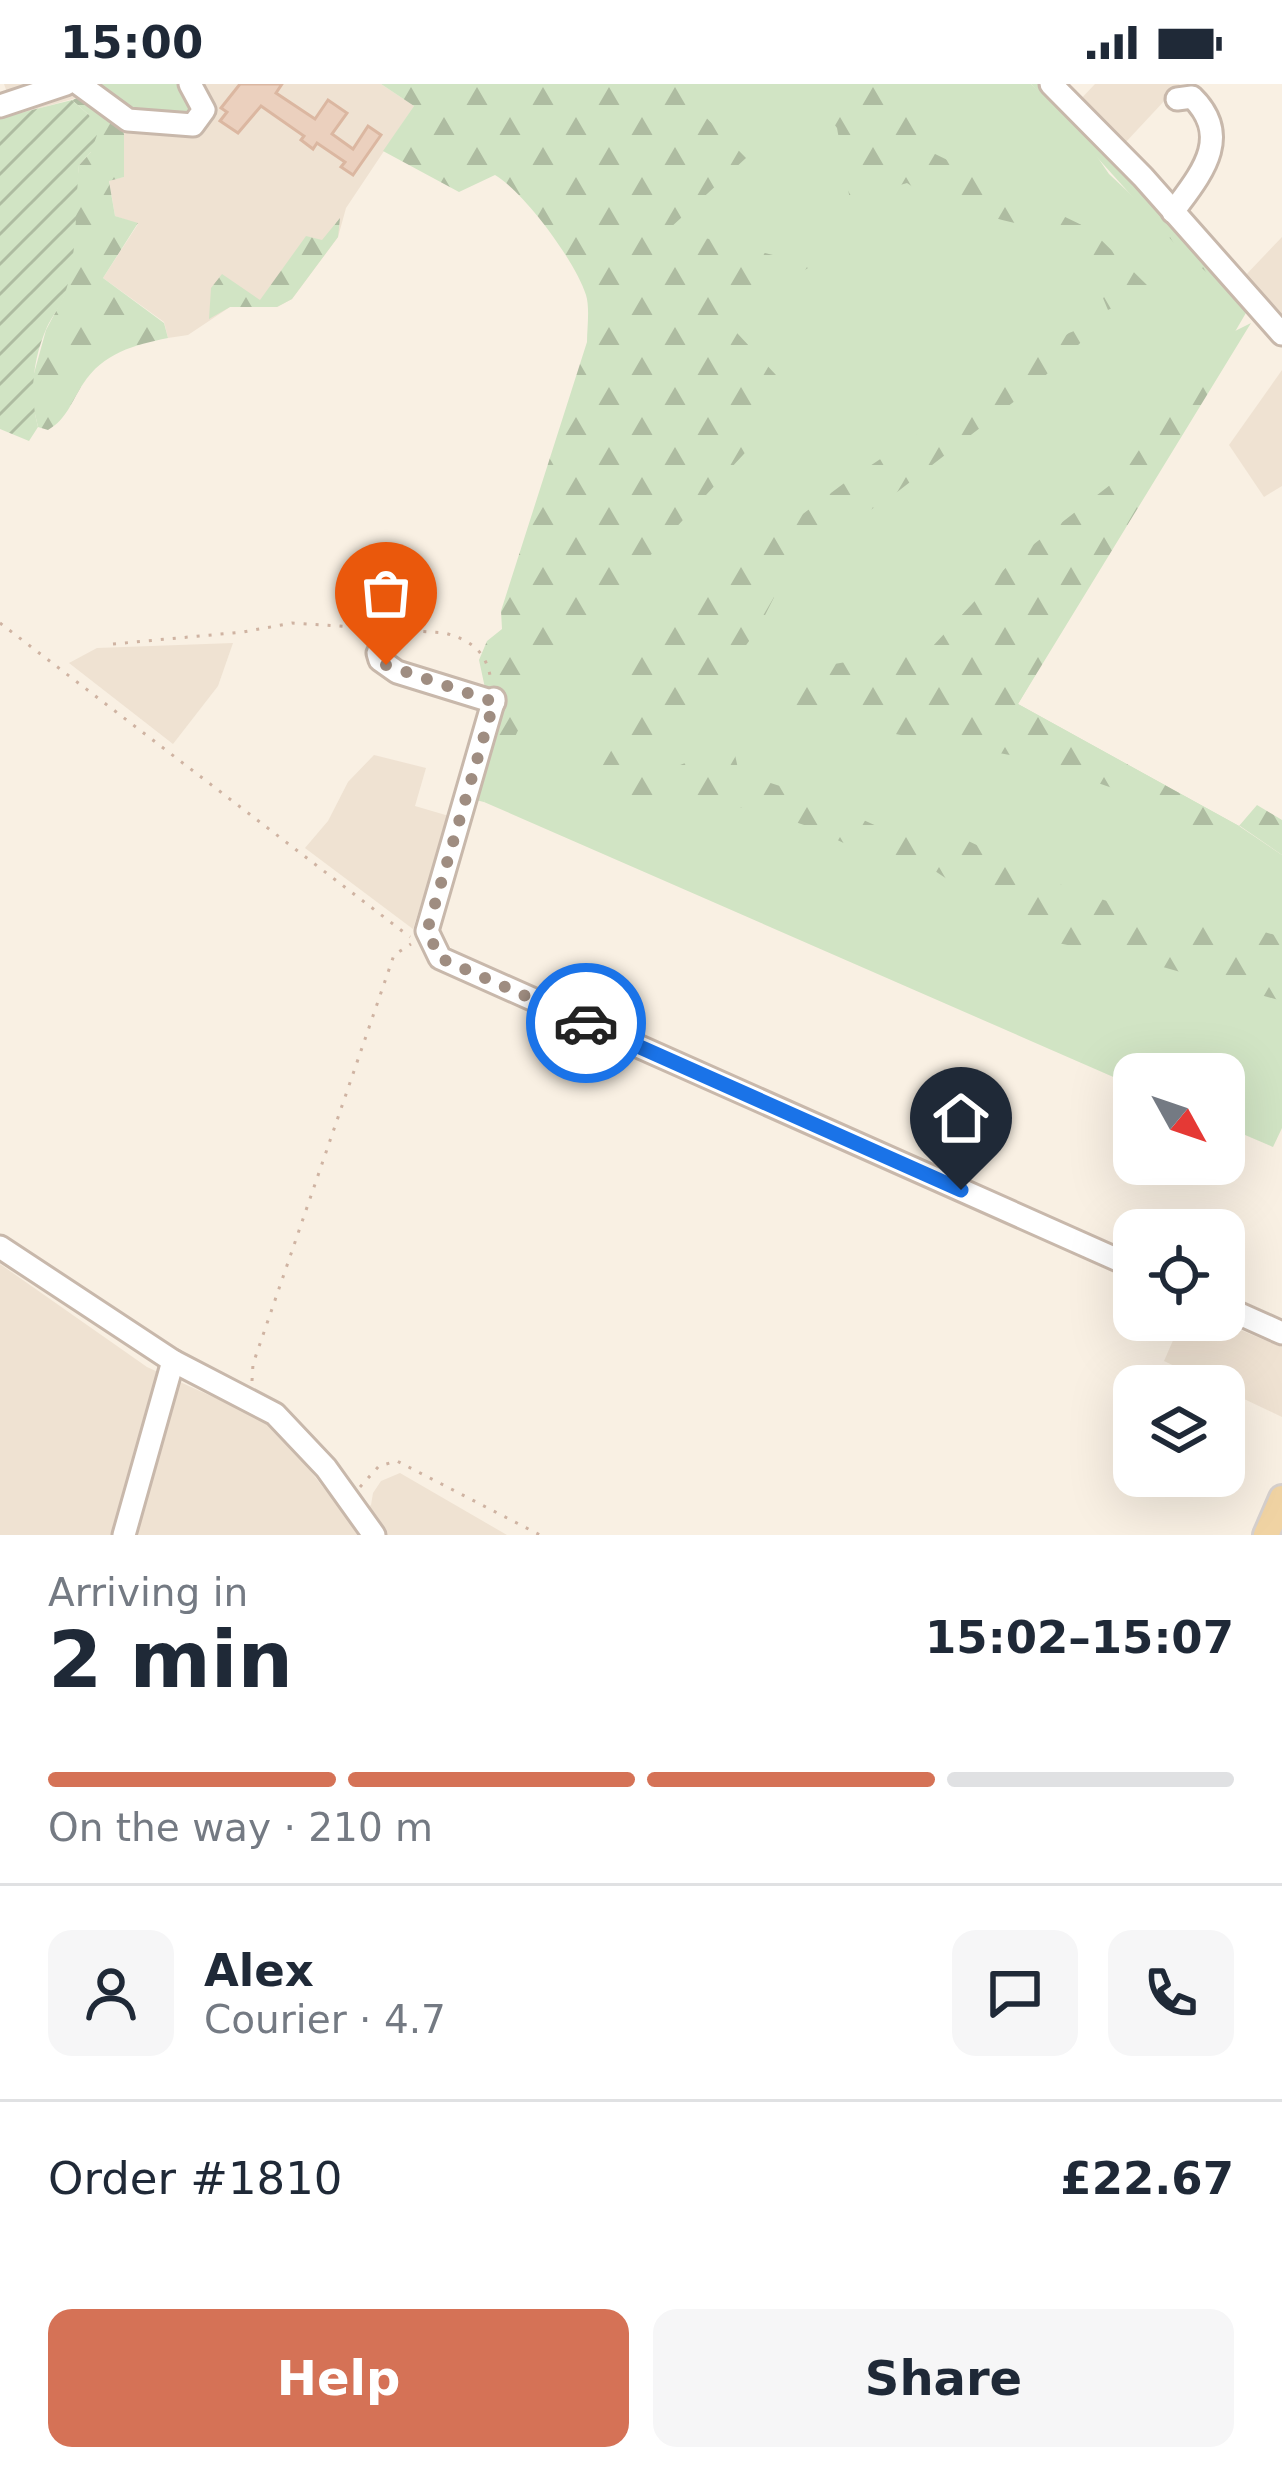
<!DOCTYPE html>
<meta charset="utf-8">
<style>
:root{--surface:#fff;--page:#f6f6f7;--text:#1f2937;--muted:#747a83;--line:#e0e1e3;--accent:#d57256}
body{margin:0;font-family:"DejaVu Sans",sans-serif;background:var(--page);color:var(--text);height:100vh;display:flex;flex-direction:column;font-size:45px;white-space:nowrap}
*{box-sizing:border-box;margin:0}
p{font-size:39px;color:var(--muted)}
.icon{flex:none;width:66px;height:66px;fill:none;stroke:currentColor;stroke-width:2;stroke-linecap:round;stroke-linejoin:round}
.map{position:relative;height:1451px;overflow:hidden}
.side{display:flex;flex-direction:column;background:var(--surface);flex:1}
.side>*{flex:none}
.needle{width:78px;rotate:130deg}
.fabs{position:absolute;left:1113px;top:969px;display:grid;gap:24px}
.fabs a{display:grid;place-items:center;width:132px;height:132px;border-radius:24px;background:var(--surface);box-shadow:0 12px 48px #0002;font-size:60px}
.pin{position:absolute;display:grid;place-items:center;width:102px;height:102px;color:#fff;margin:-123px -51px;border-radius:50% 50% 50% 0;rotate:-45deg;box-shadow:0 0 12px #0007}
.pin .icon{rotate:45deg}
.courier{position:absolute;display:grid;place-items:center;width:120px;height:120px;margin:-60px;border:9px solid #1a73e8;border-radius:50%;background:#fff;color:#222;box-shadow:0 3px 15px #0007}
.overview em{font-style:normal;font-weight:800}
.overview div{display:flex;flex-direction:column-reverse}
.overview{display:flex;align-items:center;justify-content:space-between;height:204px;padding:0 48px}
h1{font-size:78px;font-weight:800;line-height:90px}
.bar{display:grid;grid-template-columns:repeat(4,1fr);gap:18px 12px;align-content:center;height:144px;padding:0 48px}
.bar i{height:15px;border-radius:9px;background:var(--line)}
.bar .current{background:var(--accent)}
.bar p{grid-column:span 4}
.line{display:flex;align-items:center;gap:30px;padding:0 48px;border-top:3px solid var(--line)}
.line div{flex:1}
.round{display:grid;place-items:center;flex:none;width:126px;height:126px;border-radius:24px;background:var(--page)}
.primary-button{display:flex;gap:24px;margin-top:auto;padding:24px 48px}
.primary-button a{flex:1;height:138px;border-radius:24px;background:var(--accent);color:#fff;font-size:48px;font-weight:800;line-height:138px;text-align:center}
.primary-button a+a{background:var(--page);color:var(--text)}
.status{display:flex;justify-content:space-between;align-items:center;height:84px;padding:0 60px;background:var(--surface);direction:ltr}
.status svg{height:33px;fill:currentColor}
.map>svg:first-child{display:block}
.residential{fill:#efe2d2}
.grass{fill:#d1e4c4}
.forest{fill:url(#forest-firs)}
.garden{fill:url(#garden-furrows)}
.building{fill:#ebd0be;stroke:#dbb7a1;stroke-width:3}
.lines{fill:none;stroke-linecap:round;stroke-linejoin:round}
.minor-casing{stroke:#c8b8ab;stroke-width:27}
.major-casing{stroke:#d6d0cd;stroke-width:30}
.path{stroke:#cfb3a2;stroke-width:3;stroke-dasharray:3 9;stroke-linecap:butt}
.minor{stroke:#fff;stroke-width:21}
.major{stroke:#f0d3a3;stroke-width:24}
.done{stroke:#9f8d81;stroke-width:12;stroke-dasharray:0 21.6}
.route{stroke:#1a73e8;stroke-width:15}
</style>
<div class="status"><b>15:00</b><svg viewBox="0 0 49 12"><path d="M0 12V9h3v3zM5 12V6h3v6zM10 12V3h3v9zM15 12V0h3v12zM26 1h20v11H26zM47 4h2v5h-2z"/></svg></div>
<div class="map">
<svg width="1282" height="1451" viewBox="0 0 1282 1451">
<defs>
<pattern id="forest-firs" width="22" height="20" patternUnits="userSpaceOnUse" patternTransform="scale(3)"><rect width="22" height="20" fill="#d1e4c4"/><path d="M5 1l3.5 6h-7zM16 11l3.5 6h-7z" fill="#aebca1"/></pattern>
<pattern id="garden-furrows" width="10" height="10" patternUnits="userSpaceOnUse" patternTransform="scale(3)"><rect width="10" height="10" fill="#d1e4c4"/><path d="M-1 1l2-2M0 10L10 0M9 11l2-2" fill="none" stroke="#aebca1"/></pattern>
</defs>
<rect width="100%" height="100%" fill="#f9f0e3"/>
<!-- residential -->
<g class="residential">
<path d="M4,0H381L414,22L346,124L338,153L292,215L277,223H230L188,251L168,254L164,238L103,194L138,140L115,132L109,96L124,93L83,12L15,31Z"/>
<path d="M1095,0H1180L1124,60L1079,17Z"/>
<path d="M1282,153V240L1241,196Z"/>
<path d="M1282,286V402L1264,413L1229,361Z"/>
<path d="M233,559L218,602L173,660L69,579L97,564Z"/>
<path d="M374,671L426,684L415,722L449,732L413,845L305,764L328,737L348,698Z"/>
<path d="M0,1180L147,1283L255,1332L281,1349L350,1438L371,1421L373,1409L381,1397L400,1389L507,1451H0Z"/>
<path d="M1182,1236H1216L1282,1263V1333L1164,1277Z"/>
</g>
<!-- grass -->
<g class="grass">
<path d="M88,0H184L195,34L122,26Z"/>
<path d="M663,0H1031L1085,55L1109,90L1250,222L1018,620L1239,742L1282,771V1044L1273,1063L1224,1042V990H1134V1002L484,718Z"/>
</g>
<!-- forest -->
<g class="forest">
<path d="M381,0H673L746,74L669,145L813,181L724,235L776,291L755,358L549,581L484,718L472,715L503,611L485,604L479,576L487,557L502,545L501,527L587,258C587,244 590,224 586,211C575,177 525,109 495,91L459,108L383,67L414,22Z"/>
<path d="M806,0H920L918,34L933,69L1090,145L1151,205L1108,226L1080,159C1025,136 956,133 907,99L850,116L837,44Z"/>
<path d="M1031,0H1046L1243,216L1231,210L1176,161Z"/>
<path d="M83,12L124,43V93L109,97L115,132L138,139L103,194L164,239L168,254C134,261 103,269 83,300C71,318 67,335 48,346L38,343L33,321V293L46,246L64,212L79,81L91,68L89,31L72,16Z"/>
<path d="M340,134L338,153L292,215L277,223H230L209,235L211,204L222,190L260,216L306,152L322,156Z"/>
<path d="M1107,234L1033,303L892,412L793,476L758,545L718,599L684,638L657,659L653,692L695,675L729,644L739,689L808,711L890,748L964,755L1068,804L1161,835L1254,845L1282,853V917L1135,875L1058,859L980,817L935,787L871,772L810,743L763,727L692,716L642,717L597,691L638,621L616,595L697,509L843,400L1069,249Z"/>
<path d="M1251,239L1018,620L1239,742L1257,721L1282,736V771L1240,742L1224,760L1121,707L1026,674L890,649L847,632L802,626L770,628L800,586L932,563L1012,477L1123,391L1173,313L1225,252Z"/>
</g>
<!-- garden -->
<path class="garden" d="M72,16L89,31L97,51L91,68L79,81C75,124 78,169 65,210C61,222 52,232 47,243C33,275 29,309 38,343L29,357L0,345V34Z"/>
<!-- building -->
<path class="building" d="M240,0H282L276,9L315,35L328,16L347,29L332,50L353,65L368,42L381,51L353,91L341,83L345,78L317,59L313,65L301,56L304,52L261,22L238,49L220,37L227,28L221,24Z"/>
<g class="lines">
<!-- minor casing -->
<g class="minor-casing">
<g id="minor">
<path d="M79,0L128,36L193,41L204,26L190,0"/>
<path d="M1051,0L1143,93L1282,250"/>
<path d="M0,22L66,0"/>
<path d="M1173,128C1199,92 1234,54 1192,13L1177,15"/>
<path d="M378,569L380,576L397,588L494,618"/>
<path d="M494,615L427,847L440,874L1134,1183"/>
<path d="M0,1163L173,1277L275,1330L326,1384L374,1451"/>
<path d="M1224,1223L1282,1249"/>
<path d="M124,1451L173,1277"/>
</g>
</g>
<!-- major casing -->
<g class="major-casing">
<path id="major" d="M1266,1451L1282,1414"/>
</g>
<!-- path -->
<g class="path">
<path d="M0,539L410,853"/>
<path d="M113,560L243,548L292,539L445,549C472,557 486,567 491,596"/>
<path d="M252,1297L253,1280L394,871L411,860"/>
<path d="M360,1403L379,1382L397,1377L540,1451"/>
</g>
<!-- minor -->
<use href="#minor" class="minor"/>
<!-- major -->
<use href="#major" class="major"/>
</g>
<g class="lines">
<!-- done -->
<path class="done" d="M386,581L494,618L427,847L440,874L586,939"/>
<!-- route -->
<path class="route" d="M586,939L961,1106"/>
</g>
</svg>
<div class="fabs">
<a><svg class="needle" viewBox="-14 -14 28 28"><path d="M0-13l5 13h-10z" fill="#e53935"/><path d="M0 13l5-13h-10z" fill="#747a83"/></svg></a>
<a><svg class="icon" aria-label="locate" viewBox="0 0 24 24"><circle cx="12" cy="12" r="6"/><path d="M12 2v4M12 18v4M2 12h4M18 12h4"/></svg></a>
<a><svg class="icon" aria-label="layers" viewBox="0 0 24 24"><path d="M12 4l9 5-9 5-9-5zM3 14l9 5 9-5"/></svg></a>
</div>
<div class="pin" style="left:386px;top:581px;background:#ea580c"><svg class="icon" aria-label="bag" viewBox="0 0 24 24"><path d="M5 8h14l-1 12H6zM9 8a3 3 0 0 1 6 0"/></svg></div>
<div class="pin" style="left:961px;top:1106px;background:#1f2937"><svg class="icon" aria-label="home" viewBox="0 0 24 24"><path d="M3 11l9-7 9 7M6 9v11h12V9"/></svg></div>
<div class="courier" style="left:586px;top:939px"><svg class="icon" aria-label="car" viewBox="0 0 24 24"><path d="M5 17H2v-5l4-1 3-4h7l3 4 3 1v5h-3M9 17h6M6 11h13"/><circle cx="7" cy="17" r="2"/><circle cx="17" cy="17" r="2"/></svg></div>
</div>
<section class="side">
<div class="overview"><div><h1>2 min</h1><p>Arriving in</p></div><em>15:02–15:07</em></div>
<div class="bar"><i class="current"></i><i class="current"></i><i class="current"></i><i></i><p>On the way · 210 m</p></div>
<div class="line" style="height:216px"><a class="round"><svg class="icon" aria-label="person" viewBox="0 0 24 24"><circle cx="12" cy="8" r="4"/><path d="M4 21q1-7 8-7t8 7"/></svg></a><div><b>Alex</b><p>Courier · 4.7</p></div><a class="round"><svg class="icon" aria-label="chat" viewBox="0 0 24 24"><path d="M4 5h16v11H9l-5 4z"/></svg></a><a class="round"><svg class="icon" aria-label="phone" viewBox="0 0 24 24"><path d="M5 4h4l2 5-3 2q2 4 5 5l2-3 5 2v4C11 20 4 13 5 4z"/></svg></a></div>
<div class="line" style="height:156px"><div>Order #1810</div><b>£22.67</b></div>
<div class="primary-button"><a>Help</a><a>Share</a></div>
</section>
